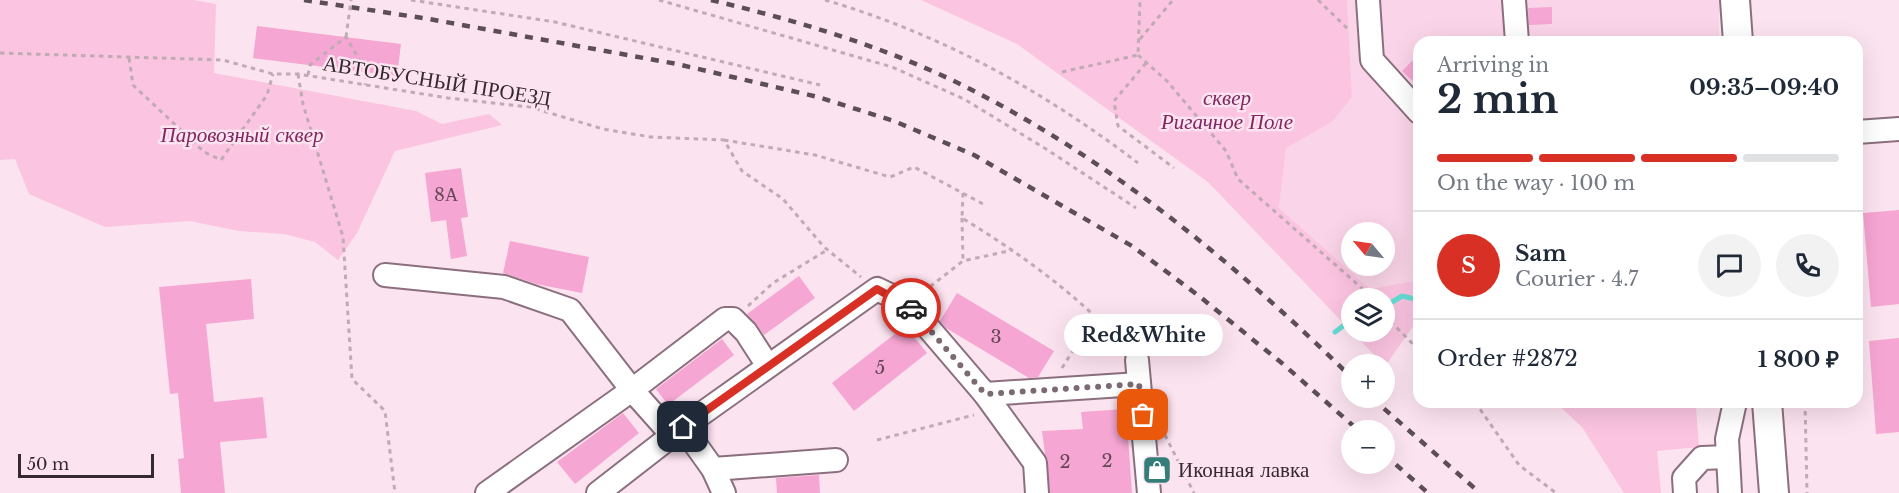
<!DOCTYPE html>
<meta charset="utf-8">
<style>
:root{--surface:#fff;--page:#f2f2f3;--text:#1f2937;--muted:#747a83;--line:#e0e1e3;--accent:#d93025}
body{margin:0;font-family:"Libre Baskerville",serif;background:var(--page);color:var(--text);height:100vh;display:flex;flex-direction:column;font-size:22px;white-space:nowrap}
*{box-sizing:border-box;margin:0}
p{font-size:20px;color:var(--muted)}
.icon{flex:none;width:33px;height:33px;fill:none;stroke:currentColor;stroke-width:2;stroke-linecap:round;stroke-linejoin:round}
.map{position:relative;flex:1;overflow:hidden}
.details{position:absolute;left:1413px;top:36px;width:450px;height:372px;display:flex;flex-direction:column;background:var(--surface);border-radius:18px;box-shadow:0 6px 24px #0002}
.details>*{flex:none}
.needle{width:39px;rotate:299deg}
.fabs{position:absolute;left:1341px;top:222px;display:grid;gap:12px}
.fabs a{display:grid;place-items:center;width:54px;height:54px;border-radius:50%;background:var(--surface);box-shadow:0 6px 24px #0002;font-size:30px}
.scale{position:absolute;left:18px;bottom:15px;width:136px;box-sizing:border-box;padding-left:6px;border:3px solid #35292f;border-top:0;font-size:16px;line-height:21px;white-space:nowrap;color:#35292f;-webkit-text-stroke:4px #fce3f0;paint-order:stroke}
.pin{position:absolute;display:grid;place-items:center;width:51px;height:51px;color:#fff;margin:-26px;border-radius:12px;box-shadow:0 3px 9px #0006}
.courier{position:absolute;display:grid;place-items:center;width:60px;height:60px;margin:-30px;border:4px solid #d93025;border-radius:50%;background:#fff;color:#222;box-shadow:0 2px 8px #0007}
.bubble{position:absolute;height:42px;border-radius:21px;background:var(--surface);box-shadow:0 6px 24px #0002;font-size:20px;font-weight:700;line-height:42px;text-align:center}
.head em{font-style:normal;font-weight:700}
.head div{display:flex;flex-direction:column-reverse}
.head{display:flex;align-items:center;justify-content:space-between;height:102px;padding:0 24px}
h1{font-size:39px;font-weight:700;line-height:45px}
.bar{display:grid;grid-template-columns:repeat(4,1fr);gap:9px 6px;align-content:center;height:72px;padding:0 24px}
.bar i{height:8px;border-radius:4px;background:var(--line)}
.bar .on{background:var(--accent)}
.bar p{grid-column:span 4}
.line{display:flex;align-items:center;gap:15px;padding:0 24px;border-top:2px solid var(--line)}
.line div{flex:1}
.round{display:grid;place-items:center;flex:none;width:63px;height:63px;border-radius:32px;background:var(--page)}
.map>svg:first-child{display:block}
.built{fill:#fad4e8;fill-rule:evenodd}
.green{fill:#fbc4e1}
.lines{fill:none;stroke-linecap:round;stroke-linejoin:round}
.stream{stroke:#64ddd4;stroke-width:5}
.building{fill:#f6a6d2}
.minor-casing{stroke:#8b6f7e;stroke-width:26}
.major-casing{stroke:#8b6f7e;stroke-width:32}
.path{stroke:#c0abb5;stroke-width:3;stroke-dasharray:4.5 4.5;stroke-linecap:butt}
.minor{stroke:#fff;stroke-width:22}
.major{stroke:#fff;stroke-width:28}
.rail{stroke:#5d4e56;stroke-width:4.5;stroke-dasharray:8 8;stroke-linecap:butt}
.path-bridge{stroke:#c0abb5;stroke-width:3;stroke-dasharray:4.5 4.5;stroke-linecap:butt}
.done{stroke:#7b6a73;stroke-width:6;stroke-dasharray:0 10.8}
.route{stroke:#d93025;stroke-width:8}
.labels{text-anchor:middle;stroke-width:5;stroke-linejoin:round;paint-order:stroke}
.number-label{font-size:18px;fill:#654858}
.street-label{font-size:21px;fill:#35292f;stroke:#fce3f0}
.park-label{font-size:21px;font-style:italic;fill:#812660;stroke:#fce3f0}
.poi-label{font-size:21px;fill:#35292f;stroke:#fce3f0;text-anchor:start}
</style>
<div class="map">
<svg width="1899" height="493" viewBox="0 0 1899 493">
<rect width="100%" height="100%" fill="#fce3f0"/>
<!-- built -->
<path class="built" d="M1347,0H1719V42H1419V280L1370,289L1279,208L1286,148L1332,122L1352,97ZM1352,232H1384V266H1352Z"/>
<!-- green -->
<g class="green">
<path d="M0,0H193L216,4L214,73L416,111L442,124L489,114L502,125L395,151L357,233L338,260L315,242L284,234L239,231L190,221L105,227L29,194L15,159L0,160Z"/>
<path d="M921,0H1347L1352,97L1332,122L1286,148L1279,208L1370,289L1419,280V318L1385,366L1352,332H1384V298H1352L1351,331L1208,182L1017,44Z"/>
<path d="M1555,402H1724V405L1696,407L1699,447L1657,451L1661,493H1624L1582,427Z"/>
</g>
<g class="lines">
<!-- stream -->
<g class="stream">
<path d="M1384,307L1402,296L1419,300"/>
<path d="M1335,332L1352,319"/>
</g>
</g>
<!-- building -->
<g class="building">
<path d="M1552,7V24L1529,25L1528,8Z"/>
<path d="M257,26L401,44L397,76L253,58Z"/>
<path d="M1419,54V87L1402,71Z"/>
<path d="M461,168L468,217L461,218L467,256L451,259L446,220L431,222L425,173Z"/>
<path d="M1899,210V304L1871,307L1863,213Z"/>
<path d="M510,241L589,257L582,293L536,284L503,273Z"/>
<path d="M799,276L815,298L764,335L747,314Z"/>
<path d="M251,279L254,319L206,324L214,402L263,397L267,438L220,442L225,493H181L178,459L184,458L178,393L170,394L159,287Z"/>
<path d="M957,293L1054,351L1038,377L1029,378L946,328L940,321Z"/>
<path d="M905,326L927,353L854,411L832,383Z"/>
<path d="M1899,338V432L1876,434L1869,341Z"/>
<path d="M722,339L734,355L668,405L656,389Z"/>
<path d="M1126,409L1132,493H1050L1042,431L1083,429L1081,412Z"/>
<path d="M623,413L639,433L575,484L557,462Z"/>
<path d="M819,475L820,493H777L776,478Z"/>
</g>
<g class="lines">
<!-- minor casing -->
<g class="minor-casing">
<g id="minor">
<path d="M1368,0L1372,60L1419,112"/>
<path d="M1514,0L1517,42"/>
<path d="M1857,132L1899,129"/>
<path d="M385,275L504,287L570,310L632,390L725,319H733L746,332L768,366"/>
<path d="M1137,360L1149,493"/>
<path d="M985,394L1139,384"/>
<path d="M683,427L713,469L724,493"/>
<path d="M713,469L836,460"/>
<path d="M487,493L632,390L673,436"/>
<path d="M598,493L683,427L877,289L908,304L985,394L1035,463L1037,493"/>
<path d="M1685,493L1684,478L1702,458L1728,457"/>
<path d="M1730,493L1727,439L1735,402"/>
</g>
</g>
<!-- major casing -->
<g class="major-casing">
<g id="major">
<path d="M1735,0L1738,42"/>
<path d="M1767,402L1774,493"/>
</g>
</g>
<!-- path -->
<g class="path">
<path d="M411,0L555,22L820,85"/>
<path d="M659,0L892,67L964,99L1046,149L1136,208"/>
<path d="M825,0C941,34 1042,90 1138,163"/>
<path d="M1318,0L1349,30"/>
<path d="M1140,39L1173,0"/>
<path d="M0,53L223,60L273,74H298L448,98L530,107L603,129L651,137L724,140L742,171L783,199L824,247L861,277"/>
<path d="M1138,55L1167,81L1226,151L1238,179L1373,298"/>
<path d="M129,58L133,85L204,152L221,160L267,95L273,74"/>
<path d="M1146,63L1114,101L1118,126L1174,168"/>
<path d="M1062,72L1138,55L1140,0"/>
<path d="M298,74L303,104L343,237L352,379L385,411L395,493"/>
<path d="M308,75L310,65L346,37L367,73L365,85"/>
<path d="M724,140L815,155L890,177L914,167L983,204"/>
<path d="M963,193L962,218C1021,254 1078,295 1124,346"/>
<path d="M962,218L963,261"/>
<path d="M923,292L963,261L1013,250"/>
<path d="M748,306L773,283L827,250"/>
<path d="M1384,315L1419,350"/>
<path d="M1062,368L1095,316"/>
<path d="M1475,402L1519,465L1556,493"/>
<path d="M1805,402L1807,493"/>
<path d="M1165,435L1194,493"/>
<path d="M877,440L974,415"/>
</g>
<!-- minor -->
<use href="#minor" class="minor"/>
<!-- major -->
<use href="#major" class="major"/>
<!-- rail -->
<g class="rail">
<path d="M304,0L429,19L677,64L818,97L894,121L974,155L1132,246L1199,296L1283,364L1358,430"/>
<path d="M711,0C798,21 887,47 968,88C1112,161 1237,265 1352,378"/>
<path d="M1372,398L1480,493"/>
<path d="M1384,454L1428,493"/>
</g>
<!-- path-bridge -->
<path class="path-bridge" d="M346,37L351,0"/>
</g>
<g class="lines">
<!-- done -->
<path class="done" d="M911,308L985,394L1139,384L1143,415"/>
<!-- route -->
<path class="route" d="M683,427L877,289L911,308"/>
</g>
<!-- icons -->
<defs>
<g id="shop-square" transform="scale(1.5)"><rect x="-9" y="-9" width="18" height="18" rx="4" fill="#357d78" stroke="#fce3f0"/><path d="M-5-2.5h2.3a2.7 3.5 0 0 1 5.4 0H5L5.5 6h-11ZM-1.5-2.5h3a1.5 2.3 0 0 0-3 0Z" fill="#fff"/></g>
</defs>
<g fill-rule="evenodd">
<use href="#shop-square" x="1157" y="470"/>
</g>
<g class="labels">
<!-- number labels -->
<g class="number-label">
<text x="446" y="201">8А</text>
<text x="996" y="343">3</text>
<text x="880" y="374">5</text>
<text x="1107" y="467">2</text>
<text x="1065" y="468">2</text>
</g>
<!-- street labels -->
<g class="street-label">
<text transform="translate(437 81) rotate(9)" y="7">АВТОБУСНЫЙ ПРОЕЗД</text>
</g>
<!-- park labels -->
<g class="park-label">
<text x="1227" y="105">сквер<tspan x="1227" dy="24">Ригачное Поле</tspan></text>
<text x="242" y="142">Паровозный сквер</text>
</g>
<!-- poi labels -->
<g class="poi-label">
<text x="1178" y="477">Иконная лавка</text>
</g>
</g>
</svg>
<div class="fabs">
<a><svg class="needle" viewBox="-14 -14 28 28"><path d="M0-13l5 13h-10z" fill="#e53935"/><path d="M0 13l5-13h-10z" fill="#747a83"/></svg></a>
<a><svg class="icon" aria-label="layers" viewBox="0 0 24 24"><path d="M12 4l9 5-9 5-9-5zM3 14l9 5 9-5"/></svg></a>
<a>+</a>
<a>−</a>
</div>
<div class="scale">50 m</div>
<div class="pin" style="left:1143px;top:415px;background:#ea580c"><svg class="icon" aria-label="bag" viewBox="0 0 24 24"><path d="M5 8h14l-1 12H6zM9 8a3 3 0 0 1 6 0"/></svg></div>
<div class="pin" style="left:683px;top:427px;background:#1f2937"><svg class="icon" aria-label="home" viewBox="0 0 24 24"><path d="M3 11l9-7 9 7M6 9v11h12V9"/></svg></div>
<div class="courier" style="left:911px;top:308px"><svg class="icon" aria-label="car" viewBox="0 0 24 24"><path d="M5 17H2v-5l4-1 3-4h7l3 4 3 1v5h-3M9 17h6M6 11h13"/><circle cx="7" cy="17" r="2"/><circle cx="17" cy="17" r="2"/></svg></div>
<div class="bubble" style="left:1064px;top:314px;width:159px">Red&amp;White</div>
<section class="details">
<div class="head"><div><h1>2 min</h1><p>Arriving in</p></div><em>09:35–09:40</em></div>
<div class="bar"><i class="on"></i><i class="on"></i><i class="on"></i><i></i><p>On the way · 100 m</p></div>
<div class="line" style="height:108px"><b class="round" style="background:var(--accent);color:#fff">S</b><div><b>Sam</b><p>Courier · 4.7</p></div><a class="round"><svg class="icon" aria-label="chat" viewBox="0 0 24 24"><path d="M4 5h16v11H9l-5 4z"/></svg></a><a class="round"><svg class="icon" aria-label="phone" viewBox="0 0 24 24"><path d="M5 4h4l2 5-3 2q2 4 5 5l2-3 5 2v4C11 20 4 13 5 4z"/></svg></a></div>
<div class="line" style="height:78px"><div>Order #2872</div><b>1 800 ₽</b></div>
</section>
</div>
